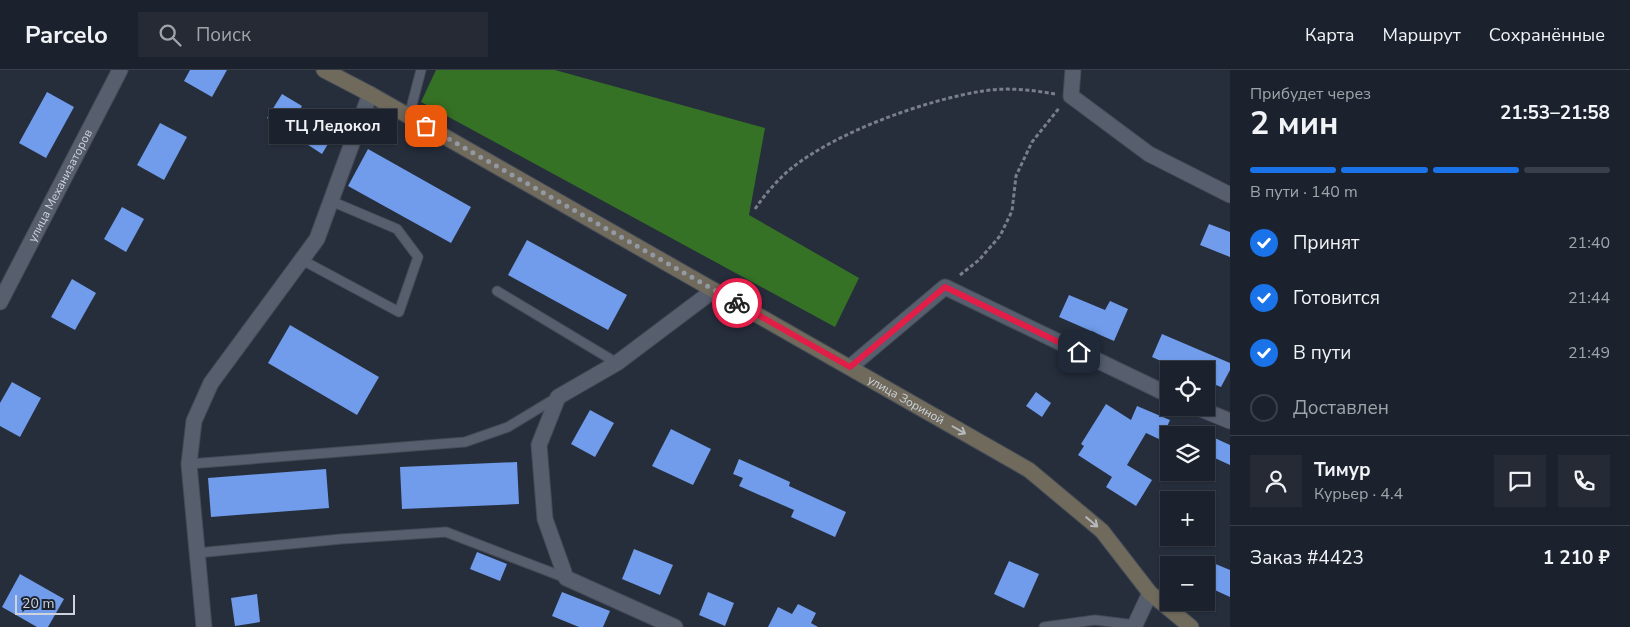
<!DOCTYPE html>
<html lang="ru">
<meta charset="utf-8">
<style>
:root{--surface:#1c222d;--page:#252a35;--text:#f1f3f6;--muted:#a0a4aa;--line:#3a3f49;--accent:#1a73e8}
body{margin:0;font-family:"Nunito Sans",sans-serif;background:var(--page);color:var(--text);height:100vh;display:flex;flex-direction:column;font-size:19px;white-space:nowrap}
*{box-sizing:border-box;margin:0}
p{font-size:16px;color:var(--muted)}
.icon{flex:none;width:28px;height:28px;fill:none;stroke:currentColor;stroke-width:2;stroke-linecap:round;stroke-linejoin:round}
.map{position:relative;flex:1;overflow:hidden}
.side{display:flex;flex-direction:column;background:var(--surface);width:400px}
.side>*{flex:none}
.controls{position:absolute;left:1160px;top:291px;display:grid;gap:10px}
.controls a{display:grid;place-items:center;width:55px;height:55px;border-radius:0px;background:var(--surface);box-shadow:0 1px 4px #0004,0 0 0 1px var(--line);font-size:25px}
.scale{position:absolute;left:15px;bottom:12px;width:60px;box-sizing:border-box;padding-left:5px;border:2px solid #cdd2db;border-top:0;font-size:14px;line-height:18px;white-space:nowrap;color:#cdd2db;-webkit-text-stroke:4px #1d2431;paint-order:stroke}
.pin{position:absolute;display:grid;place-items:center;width:42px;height:42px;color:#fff;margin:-21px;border-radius:10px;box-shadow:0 2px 8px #0006}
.courier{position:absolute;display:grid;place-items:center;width:50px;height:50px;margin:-25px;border:4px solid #e11d48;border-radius:50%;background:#fff;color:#222;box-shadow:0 1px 6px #0007}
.bubble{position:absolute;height:35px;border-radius:0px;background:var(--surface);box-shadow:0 1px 4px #0004,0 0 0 1px var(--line);font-size:16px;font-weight:700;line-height:35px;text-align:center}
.summary em{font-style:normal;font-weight:700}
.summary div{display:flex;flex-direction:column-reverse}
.summary{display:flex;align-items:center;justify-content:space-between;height:85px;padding:0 20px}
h1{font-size:32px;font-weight:700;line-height:38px}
.bar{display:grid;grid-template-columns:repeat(4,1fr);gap:8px 5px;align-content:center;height:60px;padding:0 20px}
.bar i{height:6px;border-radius:4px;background:var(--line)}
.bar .current{background:var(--accent)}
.bar p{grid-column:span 4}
.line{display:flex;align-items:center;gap:12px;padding:0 20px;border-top:1px solid var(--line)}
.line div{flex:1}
.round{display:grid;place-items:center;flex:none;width:52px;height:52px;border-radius:0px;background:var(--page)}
ol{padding:0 20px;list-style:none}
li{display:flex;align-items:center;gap:15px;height:55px}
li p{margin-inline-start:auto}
li .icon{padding:5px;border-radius:50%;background:var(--accent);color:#fff;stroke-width:4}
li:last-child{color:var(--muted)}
li i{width:28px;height:28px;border:2px solid var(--line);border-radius:50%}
header{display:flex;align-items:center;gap:30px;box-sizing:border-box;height:70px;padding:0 25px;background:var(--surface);border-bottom:1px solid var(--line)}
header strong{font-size:24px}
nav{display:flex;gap:28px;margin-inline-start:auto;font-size:18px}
.search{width:350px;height:45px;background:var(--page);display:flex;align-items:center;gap:12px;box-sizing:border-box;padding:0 18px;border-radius:0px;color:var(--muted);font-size:19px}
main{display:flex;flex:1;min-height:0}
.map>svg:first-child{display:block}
.forest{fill:#367225}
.building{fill:#709ceb}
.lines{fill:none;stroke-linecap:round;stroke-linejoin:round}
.service-casing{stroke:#444b56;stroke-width:11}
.minor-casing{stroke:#444b56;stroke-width:17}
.secondary-casing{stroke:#444b56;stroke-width:17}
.path{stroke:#787e8a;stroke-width:3;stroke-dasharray:4 2.5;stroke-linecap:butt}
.service{stroke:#575f6f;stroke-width:9}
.minor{stroke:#575f6f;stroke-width:15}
.secondary{stroke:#706a5d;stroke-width:15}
.oneway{stroke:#b6b8bc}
.done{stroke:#9399a3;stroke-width:5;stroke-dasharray:0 9}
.route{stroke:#e11d48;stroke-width:6}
.labels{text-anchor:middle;stroke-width:5;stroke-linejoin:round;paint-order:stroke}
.street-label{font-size:12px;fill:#cdd2db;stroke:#1d2431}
</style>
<header>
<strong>Parcelo</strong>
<div class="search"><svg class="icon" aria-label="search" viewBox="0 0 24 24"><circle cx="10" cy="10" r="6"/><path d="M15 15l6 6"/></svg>Поиск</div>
<nav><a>Карта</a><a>Маршрут</a><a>Сохранённые</a></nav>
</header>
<main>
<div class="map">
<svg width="1230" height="557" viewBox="0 0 1230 557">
<rect width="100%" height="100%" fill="#262e3c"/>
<!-- forest -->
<path class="forest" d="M436,0H555L765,58L749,145L859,208L835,257L421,32Z"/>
<!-- building -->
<g class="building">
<path d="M190,0H227L212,27L184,11Z"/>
<path d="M47,22L74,37L46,88L19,73Z"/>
<path d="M282,24L302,36L299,41L335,62L322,84L267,48Z"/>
<path d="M160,53L187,67L164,110L137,95Z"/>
<path d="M368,79L471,137L451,173L348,116Z"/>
<path d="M122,137L144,149L126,182L104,169Z"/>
<path d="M1209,154L1230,162V187L1200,175Z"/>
<path d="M527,170L627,225L608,260L508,205Z"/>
<path d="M72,209L96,223L75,260L51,247Z"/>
<path d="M1069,225L1105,240L1110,231L1128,239L1114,271L1059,247Z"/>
<path d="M290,255L379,307L357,345L268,293Z"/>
<path d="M1162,264L1230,293V300L1221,317L1206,311V300H1181L1152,287Z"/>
<path d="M12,312L41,328L20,367L0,356V333Z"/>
<path d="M1036,322L1051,333L1042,347L1026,336Z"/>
<path d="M1106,334L1131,350L1137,336L1170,350L1161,370L1146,363L1127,395L1152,410L1136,436L1106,417L1112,407L1078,385L1084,376L1081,374Z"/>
<path d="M590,340L614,353L595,387L571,374Z"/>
<path d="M671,359L711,379L693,415L652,396Z"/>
<path d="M1206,364L1230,375V395L1206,384Z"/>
<path d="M739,389L790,412L789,416L846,442L835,467L791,447L794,440L739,416L743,408L733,404Z"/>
<path d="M517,392L519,434L402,439L400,397Z"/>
<path d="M326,399L329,438L211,447L208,408Z"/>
<path d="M634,479L673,495L660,525L622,509Z"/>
<path d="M477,482L507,494L500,511L470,499Z"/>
<path d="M1206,490L1230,500V527L1206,516Z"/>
<path d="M1009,491L1039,504L1024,538L994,524Z"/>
<path d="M20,504L64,529L48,557H37L2,537Z"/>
<path d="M562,522L610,541L603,557H579L552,546Z"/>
<path d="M708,522L734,533L725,556L699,545Z"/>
<path d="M257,524L260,552L235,556L231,528Z"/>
<path d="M798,534L816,543L811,553L818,557H768L778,537L792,544Z"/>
</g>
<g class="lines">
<!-- service casing -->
<g class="service-casing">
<g id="service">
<path d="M409,46L421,0"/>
<path d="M302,190L399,242L418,187L397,159L331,131"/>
<path d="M497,221L617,293"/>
<path d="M189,394L465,372L508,357L556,328"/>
<path d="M197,483L341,469L446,462L566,508"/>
<path d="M1044,557L1095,550L1135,555"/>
</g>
</g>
<!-- minor casing -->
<g class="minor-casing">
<g id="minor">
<path d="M1073,0L1071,26L1149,84L1230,125"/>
<path id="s1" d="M0,232L120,0"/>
<path d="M850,297L945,217L1169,325"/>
<path d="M1198,338L1230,351"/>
<path d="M204,557L189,394L194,351L211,313L317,169L370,24"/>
<path d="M675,557L566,508L545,449L539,375L558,327L617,293L714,220"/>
<path d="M1134,557L1150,523"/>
</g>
</g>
<!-- secondary casing -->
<g class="secondary-casing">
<g id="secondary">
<path id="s2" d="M324,0L370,24L1029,400L1102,461L1150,523L1191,557"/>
</g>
</g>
<!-- path -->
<g class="path">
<path d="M755,139C766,123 778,109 793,97C839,61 926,30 983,21C1007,17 1032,20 1055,24"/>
<path d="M960,205L979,190L1000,166L1012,141L1016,106L1032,72L1060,37"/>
</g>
<!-- service -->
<use href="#service" class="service"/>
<!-- minor -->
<use href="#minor" class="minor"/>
<!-- secondary -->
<use href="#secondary" class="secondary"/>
</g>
<!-- one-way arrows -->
<defs><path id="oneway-shaft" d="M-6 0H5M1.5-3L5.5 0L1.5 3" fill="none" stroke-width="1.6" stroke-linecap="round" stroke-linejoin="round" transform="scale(1.25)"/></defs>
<g class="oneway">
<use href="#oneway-shaft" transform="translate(959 360) rotate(30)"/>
<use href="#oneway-shaft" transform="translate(1092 452) rotate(40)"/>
</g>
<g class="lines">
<!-- done -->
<path class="done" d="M426,56L737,233"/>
<!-- route -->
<path class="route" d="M737,233L850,297L945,217L1079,282"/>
</g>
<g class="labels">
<!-- street labels -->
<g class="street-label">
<text dy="4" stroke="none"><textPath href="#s1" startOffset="131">улица Механизаторов</textPath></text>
<text dy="4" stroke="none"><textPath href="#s2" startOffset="669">улица Зориной</textPath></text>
</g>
</g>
</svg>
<div class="controls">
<a><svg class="icon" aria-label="locate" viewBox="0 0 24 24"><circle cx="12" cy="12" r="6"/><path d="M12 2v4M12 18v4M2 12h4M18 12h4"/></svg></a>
<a><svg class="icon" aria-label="layers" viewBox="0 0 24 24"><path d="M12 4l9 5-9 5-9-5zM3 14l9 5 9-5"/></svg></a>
<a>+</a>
<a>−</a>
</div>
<div class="scale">20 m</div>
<div class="pin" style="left:426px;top:56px;background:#ea580c"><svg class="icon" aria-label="bag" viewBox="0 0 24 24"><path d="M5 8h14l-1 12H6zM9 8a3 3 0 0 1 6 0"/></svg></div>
<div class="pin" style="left:1079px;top:282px;background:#1f2937"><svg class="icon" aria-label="home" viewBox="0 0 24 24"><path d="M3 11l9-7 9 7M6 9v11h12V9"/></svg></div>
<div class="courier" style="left:737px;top:233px"><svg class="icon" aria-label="bike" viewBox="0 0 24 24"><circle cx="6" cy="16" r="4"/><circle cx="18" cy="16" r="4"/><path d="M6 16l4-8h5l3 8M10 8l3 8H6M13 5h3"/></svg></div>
<div class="bubble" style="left:269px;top:39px;width:128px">ТЦ Ледокол</div>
</div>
<section class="side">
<div class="summary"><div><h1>2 мин</h1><p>Прибудет через</p></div><em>21:53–21:58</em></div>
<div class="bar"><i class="current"></i><i class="current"></i><i class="current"></i><i></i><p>В пути · 140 m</p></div>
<ol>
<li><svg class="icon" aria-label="check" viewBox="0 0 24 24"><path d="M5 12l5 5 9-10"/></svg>Принят<p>21:40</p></li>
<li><svg class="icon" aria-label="check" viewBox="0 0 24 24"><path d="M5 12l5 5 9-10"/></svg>Готовится<p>21:44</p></li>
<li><svg class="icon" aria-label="check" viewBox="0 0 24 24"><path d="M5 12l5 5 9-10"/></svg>В пути<p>21:49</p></li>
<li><i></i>Доставлен</li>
</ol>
<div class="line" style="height:90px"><a class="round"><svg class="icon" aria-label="person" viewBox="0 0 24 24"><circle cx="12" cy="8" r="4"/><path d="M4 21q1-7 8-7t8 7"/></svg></a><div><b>Тимур</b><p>Курьер · 4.4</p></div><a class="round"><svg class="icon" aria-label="chat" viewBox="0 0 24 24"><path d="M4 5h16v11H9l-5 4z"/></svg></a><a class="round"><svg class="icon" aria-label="phone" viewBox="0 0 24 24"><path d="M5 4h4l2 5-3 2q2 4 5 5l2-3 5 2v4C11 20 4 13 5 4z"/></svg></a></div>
<div class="line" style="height:65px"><div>Заказ #4423</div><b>1 210 ₽</b></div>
</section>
</main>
